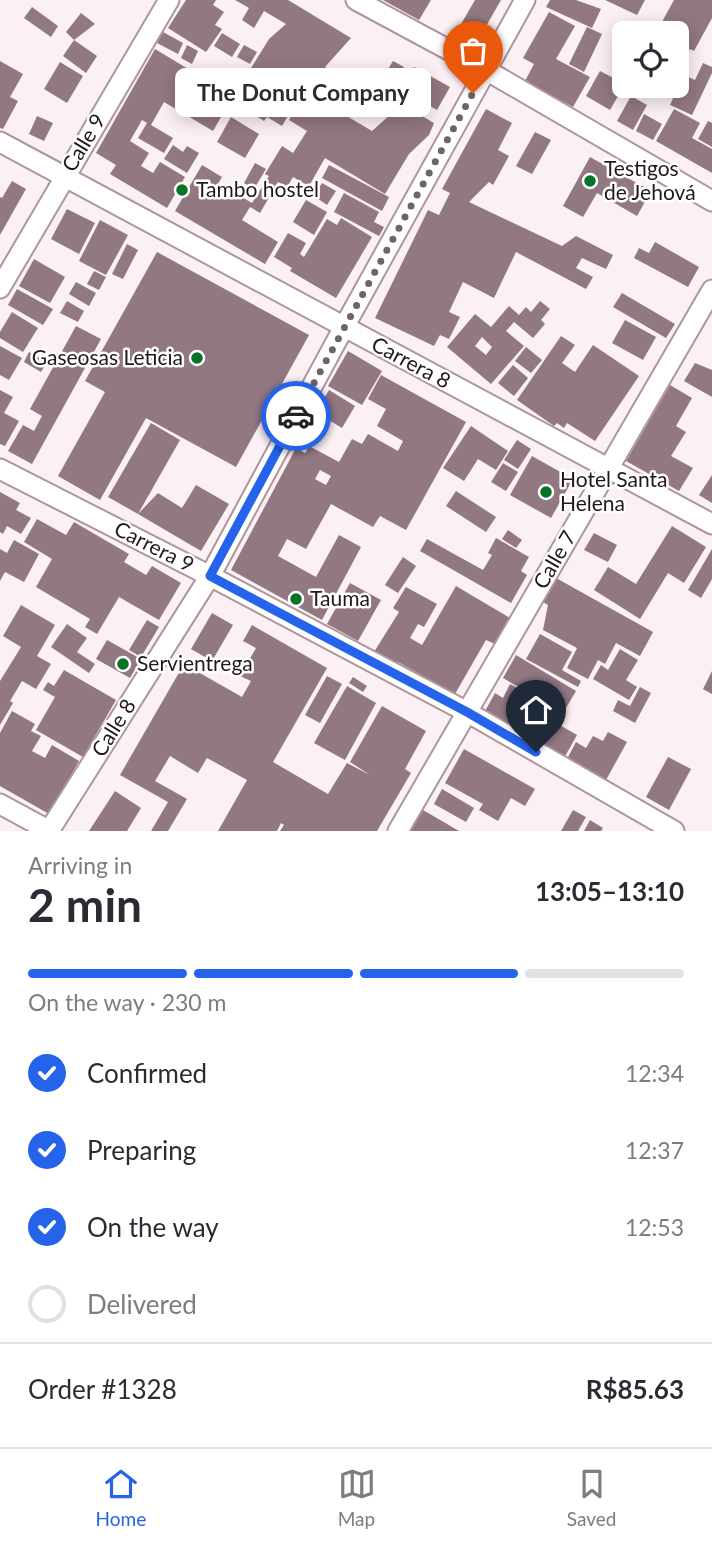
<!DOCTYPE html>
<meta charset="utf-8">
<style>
:root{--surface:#fff;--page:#f7f7f7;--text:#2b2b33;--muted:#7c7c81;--line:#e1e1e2;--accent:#2563eb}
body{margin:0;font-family:Lato,sans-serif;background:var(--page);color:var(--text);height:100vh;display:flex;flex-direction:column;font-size:26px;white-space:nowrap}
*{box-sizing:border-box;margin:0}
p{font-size:23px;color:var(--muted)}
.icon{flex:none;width:38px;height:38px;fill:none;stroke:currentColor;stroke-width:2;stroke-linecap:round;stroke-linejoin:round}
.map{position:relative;height:831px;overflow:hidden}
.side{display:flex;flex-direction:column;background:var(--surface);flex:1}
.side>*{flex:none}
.fabs{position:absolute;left:612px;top:21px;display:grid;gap:14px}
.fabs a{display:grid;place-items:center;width:77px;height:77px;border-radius:10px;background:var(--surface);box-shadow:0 4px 18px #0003;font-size:35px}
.pin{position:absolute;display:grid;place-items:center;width:60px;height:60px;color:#fff;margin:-72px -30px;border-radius:50% 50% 50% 0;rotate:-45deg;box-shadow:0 0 7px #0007}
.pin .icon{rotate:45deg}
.courier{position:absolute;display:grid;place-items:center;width:70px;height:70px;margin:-35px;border:5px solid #2563eb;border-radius:50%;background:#fff;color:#222;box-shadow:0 2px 9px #0007}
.bubble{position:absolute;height:49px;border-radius:10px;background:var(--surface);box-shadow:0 4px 18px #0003;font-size:23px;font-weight:700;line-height:49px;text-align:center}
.head em{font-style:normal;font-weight:700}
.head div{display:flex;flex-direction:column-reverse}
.head{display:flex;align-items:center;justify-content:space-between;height:119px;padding:0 28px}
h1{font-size:46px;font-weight:700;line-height:52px}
.bar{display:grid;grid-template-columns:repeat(4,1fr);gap:10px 7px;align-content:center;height:84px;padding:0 28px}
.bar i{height:9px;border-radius:5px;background:var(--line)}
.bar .current{background:var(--accent)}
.bar p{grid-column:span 4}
.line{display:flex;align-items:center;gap:18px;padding:0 28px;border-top:2px solid var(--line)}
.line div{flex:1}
ol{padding:0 28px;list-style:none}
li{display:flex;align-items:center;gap:21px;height:77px}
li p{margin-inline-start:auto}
li .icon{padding:7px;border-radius:50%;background:var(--accent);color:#fff;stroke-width:4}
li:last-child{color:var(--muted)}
li i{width:38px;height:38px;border:4px solid var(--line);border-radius:50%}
.menu{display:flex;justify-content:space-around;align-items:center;height:98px;border-top:2px solid var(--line);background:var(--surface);font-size:19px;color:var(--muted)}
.menu a{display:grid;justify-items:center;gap:4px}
.menu .current{color:var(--accent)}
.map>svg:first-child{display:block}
.building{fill:#927881;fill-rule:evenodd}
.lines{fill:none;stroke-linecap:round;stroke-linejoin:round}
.minor-casing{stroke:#af959d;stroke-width:23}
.minor{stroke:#fff;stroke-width:19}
.done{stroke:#6e6467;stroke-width:7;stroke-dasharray:0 12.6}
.route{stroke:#2563eb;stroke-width:9}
.poi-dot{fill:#077325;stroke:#fff;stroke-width:2.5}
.labels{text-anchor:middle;stroke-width:5;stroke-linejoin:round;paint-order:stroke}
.street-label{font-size:21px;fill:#22181b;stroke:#fff}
.poi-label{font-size:21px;fill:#22181b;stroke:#fff;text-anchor:start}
</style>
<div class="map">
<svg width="712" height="831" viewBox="0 0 712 831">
<rect width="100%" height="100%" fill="#fbf0f3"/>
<!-- building -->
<g class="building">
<path d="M186,0H216L213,5L224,12L215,25L222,29L206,52L168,28Z"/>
<path d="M235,0H288L351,38L325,67L351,83L335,109L372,131L392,113L370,99L393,61L404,67L387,95L434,123L429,135L409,154L385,194L325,158L309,186L293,177L287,187L278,182L260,213L250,207L242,220L278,242L265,264L175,211L202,165L222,177L213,192L223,198L228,189L252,203L269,176L265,174L282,146L293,153L307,131L289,120L301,99L286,90L284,94L248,73L269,39L286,24L264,11L254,28L242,20L249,8Z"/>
<path d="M383,0H431L419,20Z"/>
<path d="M475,0H501L473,49L453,38Z"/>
<path d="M550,0H576L601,9L592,28L546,7Z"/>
<path d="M605,0H645L637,15Z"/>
<path d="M674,0H712V18L694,51L690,49L682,63L677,60V33L657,31Z"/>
<path d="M32,7L58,26L51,37L24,18Z"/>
<path d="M549,12L575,26L556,59L590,77L573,107L525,81L534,64L523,58Z"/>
<path d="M81,13L95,24L74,40L66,32Z"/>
<path d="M587,27L602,34L584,72L569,64Z"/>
<path d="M163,32L183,43L178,54L157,43Z"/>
<path d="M222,33L240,44L232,57L214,46Z"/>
<path d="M74,40L97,56L86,73L63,56Z"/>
<path d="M187,45L198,51L192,64L181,58Z"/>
<path d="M244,45L257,52L250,64L237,57Z"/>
<path d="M155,49L233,96L213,131L164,102L151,125L173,138L164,153L138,138L147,123L142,120L130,141L149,153L141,166L153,173L160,162L185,177L167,208L110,174L116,165L96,153Z"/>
<path d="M0,61L23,74L10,97L18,101L3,129L0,128Z"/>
<path d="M60,62L83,76L67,103L44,89Z"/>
<path d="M703,63L712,67V73L692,115L670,105L684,75L695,80Z"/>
<path d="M414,67L450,87L437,110L402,90Z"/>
<path d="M600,71L625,84L610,110L586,96Z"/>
<path d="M253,82L279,98L274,105L289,114L282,126L267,117L264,121L238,105Z"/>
<path d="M631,96L647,105L633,130L617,121Z"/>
<path d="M486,109L512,123L498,150L509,156L493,185L489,182L469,202L562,246L576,236L613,255L606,269L582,258L576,268L593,277L586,289L516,252L494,298L463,282L449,312L460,317L449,339L440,335L434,346L375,318L428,210L439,215L450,193L442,189Z"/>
<path d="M674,109L700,123L692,138L712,149V173L656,141Z"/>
<path d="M644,114L662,124L653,140L636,131Z"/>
<path d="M37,116L53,123L44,141L29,134Z"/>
<path d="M231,117L259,134L245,158L217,142Z"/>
<path d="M708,121L712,123V147L698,139Z"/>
<path d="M535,132L551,140L532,174L516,166Z"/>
<path d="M173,145L183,152L187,146L199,153L187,173L164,159Z"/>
<path d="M590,157L651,191L637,216L597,193L583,217L563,206Z"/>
<path d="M255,163L266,169L254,189L244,183Z"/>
<path d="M329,165L389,197L382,211L322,178Z"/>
<path d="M12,181L26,189L0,235V197L2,198Z"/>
<path d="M322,183L336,191L327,205L314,196Z"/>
<path d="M344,193L379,212L374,222L384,227L379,236L334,212Z"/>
<path d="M306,200L327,212L314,235L293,222Z"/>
<path d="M67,209L95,223L79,254L51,239Z"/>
<path d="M341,218L372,237L336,298L290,271L292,268L274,257L288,233L306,243L300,254L304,257L327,219L337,225Z"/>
<path d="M100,220L128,235L106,275L79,261Z"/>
<path d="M655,242L699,267L688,287L634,258L639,248L649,253Z"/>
<path d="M127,244L138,250L123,279L112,274Z"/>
<path d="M157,252L309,335L236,467L146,418L100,500L58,476L105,392L85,381Z"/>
<path d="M34,259L65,277L50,303L19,286Z"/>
<path d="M94,271L106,277L99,290L87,284Z"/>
<path d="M76,282L96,293L89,306L69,294Z"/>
<path d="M17,289L53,309L43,325L8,305Z"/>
<path d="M622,293L675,324L666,338L613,307Z"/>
<path d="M67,301L84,311L78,322L60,313Z"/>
<path d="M540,301L550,309L541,320L545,324L533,338L514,322L506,331L524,346L491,384L447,347L475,314L491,327L509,306L519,315L526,307L531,312ZM482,337L492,347L486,355L475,346Z"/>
<path d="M12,312L38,328L23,352L0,338V332Z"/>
<path d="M625,320L656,337L643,360L612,343Z"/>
<path d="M76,326L101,339L32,464L8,451L23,425L34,431L42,416L30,409Z"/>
<path d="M561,336L575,345L562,363L575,372L593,345L639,376L595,441L567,423L564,428L557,423L554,426L517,400Z"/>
<path d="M0,346L22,358L9,380L0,375Z"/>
<path d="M526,347L542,360L531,373L515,361Z"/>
<path d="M348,351L382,371L362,405L328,386Z"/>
<path d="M29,352L47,362L41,372L24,362Z"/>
<path d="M695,363L712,370V397L684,381Z"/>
<path d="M513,365L528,378L514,396L498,383Z"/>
<path d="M381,375L466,422L406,530L380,516L373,527L331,504L306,549L287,539L278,556L316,577L339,535L361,547L322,620L231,570L296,448L305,453L309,446L339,462L352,439L362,444L368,434L398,451L403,441L377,426L386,409L368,399ZM320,470L331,476L326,485L315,479Z"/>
<path d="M670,385L692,398L676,426L686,432L671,456L693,468L679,491L626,461Z"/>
<path d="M0,390L13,397L4,413L19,421L5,446L0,444Z"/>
<path d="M329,390L355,406L342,428L316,412Z"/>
<path d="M151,423L180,440L138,514L108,497Z"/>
<path d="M471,426L508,451L496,470L478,459L464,481L443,468Z"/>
<path d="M517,440L531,449L518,469L504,460Z"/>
<path d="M532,456L573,479L551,518L510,495Z"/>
<path d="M503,463L518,472L506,491L491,482Z"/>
<path d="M712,475V503L699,495Z"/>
<path d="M196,485L229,504L201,551L138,514L158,493L182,508Z"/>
<path d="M456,491L496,517L486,532L446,506Z"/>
<path d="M0,492L20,503L16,510L31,518L21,534L7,526L3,534L0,532Z"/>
<path d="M37,519L66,535L74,522L129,554L124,562L146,575L152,566L181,583L159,620L119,597L97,634L85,627L90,619L36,587L52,559L24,542Z"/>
<path d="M672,526L706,547L684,583L668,573L640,619L594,590L608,567L636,584Z"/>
<path d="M508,530L522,540L516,548L502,539Z"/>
<path d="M594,533L617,545L608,562L584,550Z"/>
<path d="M496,538L529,557L521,571L527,575L511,603L420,551L427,539L483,570L492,555L488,553Z"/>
<path d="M14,540L39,554L24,582L5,572L0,581V549L7,553Z"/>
<path d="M712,549V579L701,598L688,590Z"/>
<path d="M403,557L416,566L398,593L385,585Z"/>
<path d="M556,578L653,632L640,656L616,643L605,664L598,660L588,679L567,668L577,648L543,630L548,605L543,602Z"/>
<path d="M350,583L381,600L358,641L327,624Z"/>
<path d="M456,586L510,618L495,644L486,640L455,694L398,662L396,665L374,652L399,612L393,608L406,587L437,604L424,627L418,624L410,638L422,645Z"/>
<path d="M21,605L55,625L37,656L51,664L36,689L22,681L10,701L13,703L0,725V681L21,647L3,636Z"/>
<path d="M212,613L233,625L212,661L191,649Z"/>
<path d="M147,620L159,627L141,657L129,650Z"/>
<path d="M67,624L87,638L77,652L95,664L89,673L51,647Z"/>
<path d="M252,625L327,668L273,762L328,794L347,763L370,775L350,762L382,706L426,731L405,769L411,773L377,831H280L284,825L281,823L277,831H218L247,780L207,758L198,773L170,756L155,781L187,799L168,831H151L168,802L120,775L184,664L242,697L251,681L240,676L256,648L243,641Z"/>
<path d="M540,634L572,652L562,670L581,681L578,687L526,659Z"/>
<path d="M107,640L141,659L130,678L96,659Z"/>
<path d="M620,649L638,660L626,680L637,687L629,700L593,679L601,665L608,670Z"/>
<path d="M516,655L576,691L563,713L503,678Z"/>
<path d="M64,670L116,700L83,757L36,730L55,697L43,690L48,682L54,686Z"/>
<path d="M712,671V694L703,689Z"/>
<path d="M327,676L342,684L320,723L305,715Z"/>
<path d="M353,677L367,686L363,692L349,683Z"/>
<path d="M510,684L544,703L537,717H546L577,735L564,758L484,713L495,693L503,698Z"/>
<path d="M347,686L376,703L345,760L314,743Z"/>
<path d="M640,687L651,693L635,723L613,711L618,700L630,706Z"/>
<path d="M12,711L35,724L31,731L41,736L32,751L45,758L52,745L79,761L49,814L0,786V733Z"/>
<path d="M608,732L627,742L606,780L567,759L576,742L586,748L593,736L603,741Z"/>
<path d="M464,749L535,789L525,806L511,798L498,821L479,810L483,804L445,783Z"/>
<path d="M668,757L691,769L669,810L646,797Z"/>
<path d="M442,789L474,808L466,822L434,804Z"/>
<path d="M115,791L141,808L127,831H89Z"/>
<path d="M423,810L459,831H411Z"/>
<path d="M573,810L586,817L578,831H561Z"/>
<path d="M590,820L603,828L601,831H584Z"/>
</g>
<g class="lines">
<!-- minor casing -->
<g class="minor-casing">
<g id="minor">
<path d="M356,0L486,70L712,201"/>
<path d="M0,142L712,524"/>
<path d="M0,288L169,0"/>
<path d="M0,469L210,576L467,712L674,831"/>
<path d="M0,804L50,831"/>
<path d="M49,831L210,576L344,327L525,0"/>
<path d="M398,831L712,290"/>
</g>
</g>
<!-- minor -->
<use href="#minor" class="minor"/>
</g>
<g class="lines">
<!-- done -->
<path class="done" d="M296,416L473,93"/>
<!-- route -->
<path class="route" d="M296,416L210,576L467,712L536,752"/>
</g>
<!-- markers -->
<g class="poi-dot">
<circle cx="590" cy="181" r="7"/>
<circle cx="182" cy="190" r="7"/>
<circle cx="197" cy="358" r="7"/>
<circle cx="546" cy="492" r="7"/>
<circle cx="296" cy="599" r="7"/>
<circle cx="123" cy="664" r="7"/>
</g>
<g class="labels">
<!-- street labels -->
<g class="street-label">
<text transform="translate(84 143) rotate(-59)" y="7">Calle 9</text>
<text transform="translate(411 363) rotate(28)" y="7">Carrera 8</text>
<text transform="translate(154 547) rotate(27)" y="7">Carrera 9</text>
<text transform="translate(555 560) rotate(-60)" y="7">Calle 7</text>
<text transform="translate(114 728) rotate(-58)" y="7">Calle 8</text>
</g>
<!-- poi labels -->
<g class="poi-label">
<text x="604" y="176">Testigos<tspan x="604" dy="24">de Jehová</tspan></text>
<text x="196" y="197">Tambo hostel</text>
<text x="183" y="365" text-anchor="end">Gaseosas Leticia</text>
<text x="560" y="487">Hotel Santa<tspan x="560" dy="24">Helena</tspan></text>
<text x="310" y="606">Tauma</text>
<text x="137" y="671">Servientrega</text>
</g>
</g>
</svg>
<div class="fabs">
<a><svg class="icon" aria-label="locate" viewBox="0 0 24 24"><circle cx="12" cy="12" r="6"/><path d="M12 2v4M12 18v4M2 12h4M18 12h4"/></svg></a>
</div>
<div class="pin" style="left:473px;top:93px;background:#ea580c"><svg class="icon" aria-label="bag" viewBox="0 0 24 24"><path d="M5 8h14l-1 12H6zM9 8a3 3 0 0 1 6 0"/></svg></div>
<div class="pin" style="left:536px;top:752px;background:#1f2937"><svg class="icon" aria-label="home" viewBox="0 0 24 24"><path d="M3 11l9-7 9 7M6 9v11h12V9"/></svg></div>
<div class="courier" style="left:296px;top:416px"><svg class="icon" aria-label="car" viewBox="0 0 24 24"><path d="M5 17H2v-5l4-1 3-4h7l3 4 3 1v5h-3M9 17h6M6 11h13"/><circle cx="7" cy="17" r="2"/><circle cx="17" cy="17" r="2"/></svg></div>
<div class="bubble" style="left:175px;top:68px;width:256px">The Donut Company</div>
</div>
<section class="side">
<div class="head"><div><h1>2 min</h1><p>Arriving in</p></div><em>13:05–13:10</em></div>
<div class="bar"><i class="current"></i><i class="current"></i><i class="current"></i><i></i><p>On the way · 230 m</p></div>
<ol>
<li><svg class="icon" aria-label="check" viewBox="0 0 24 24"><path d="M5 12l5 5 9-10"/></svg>Confirmed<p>12:34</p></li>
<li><svg class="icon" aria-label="check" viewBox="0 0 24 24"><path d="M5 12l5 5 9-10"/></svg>Preparing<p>12:37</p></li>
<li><svg class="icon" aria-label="check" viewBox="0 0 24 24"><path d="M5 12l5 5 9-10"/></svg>On the way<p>12:53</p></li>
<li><i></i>Delivered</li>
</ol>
<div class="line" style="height:91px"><div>Order #1328</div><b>R$85.63</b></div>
</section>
<nav class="menu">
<a class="current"><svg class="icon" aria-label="home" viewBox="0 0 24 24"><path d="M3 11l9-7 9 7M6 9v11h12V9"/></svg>Home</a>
<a><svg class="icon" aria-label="map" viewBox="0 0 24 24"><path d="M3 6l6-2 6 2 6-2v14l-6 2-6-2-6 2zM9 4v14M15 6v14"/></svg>Map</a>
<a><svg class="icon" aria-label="saved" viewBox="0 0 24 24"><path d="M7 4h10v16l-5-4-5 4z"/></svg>Saved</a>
</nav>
